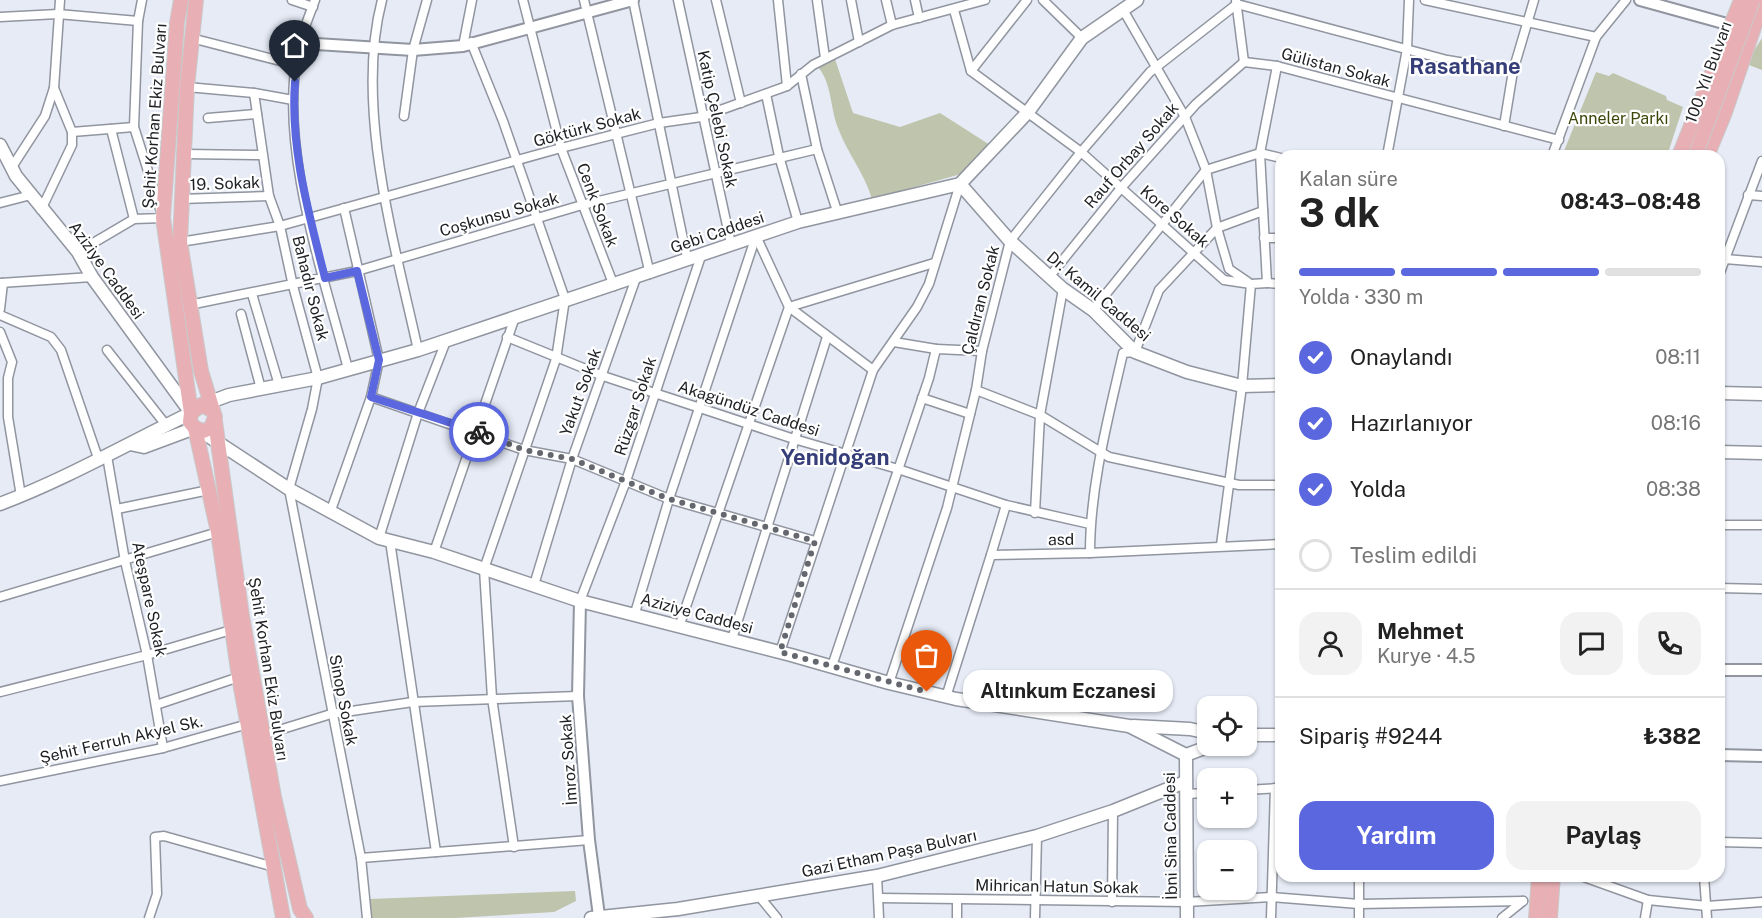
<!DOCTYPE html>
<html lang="tr">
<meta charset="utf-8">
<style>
:root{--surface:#fff;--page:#f2f2f2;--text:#222;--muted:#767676;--line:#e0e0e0;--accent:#5a67de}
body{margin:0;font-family:"Public Sans",sans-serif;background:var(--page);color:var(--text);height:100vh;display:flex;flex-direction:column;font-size:22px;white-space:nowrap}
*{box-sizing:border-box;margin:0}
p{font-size:20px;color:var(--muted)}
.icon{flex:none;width:33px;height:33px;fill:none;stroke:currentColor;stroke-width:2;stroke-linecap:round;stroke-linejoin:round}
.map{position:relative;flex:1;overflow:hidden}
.details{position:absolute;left:1275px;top:150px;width:450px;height:732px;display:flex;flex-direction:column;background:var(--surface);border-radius:18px;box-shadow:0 2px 4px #0004}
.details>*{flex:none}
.fabs{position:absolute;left:1197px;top:696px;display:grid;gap:12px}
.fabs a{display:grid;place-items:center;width:60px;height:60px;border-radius:12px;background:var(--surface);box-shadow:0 2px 4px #0004;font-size:30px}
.pin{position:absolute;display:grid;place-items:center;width:51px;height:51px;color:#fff;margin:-62px -26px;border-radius:50% 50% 50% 0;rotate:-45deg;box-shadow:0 0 6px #0007}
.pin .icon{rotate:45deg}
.courier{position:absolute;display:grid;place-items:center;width:60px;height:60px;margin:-30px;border:4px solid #5a67de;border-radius:50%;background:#fff;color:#222;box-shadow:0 2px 8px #0007}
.bubble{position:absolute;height:42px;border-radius:18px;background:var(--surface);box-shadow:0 2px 4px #0004;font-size:20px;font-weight:700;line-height:42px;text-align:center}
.summary em{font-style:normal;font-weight:700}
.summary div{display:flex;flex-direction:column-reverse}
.summary{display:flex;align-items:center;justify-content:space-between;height:102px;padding:0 24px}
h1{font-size:39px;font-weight:700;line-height:45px}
.bar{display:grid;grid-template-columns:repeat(4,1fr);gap:9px 6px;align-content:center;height:72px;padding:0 24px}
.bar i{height:8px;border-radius:4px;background:var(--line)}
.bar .current{background:var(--accent)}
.bar p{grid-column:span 4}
.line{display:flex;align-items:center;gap:15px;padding:0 24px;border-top:2px solid var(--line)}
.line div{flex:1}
.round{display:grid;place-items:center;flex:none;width:63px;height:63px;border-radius:18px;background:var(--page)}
ol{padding:0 24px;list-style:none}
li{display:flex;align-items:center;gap:18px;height:66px}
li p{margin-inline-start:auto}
li .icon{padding:6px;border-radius:50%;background:var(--accent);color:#fff;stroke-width:4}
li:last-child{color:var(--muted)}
li i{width:33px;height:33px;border:3px solid var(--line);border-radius:50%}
.cta{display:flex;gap:12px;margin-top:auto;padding:12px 24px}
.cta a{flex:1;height:69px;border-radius:18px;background:var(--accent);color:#fff;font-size:24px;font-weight:700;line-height:69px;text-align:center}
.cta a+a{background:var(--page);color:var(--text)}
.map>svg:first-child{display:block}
.green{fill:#bfc5ac}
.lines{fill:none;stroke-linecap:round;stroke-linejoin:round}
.minor-casing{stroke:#90959f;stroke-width:11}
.tertiary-casing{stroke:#90959f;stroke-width:14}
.secondary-casing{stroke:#90959f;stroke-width:15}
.primary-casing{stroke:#c9c9ca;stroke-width:16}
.minor{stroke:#fff;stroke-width:8}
.tertiary{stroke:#fff;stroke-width:10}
.secondary{stroke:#fff;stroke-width:12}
.primary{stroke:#e8b0b5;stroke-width:14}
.primary-bridge-casing{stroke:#c9c9ca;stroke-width:16;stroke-linecap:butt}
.primary-bridge{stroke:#e8b0b5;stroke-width:14}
.done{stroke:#64676e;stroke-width:6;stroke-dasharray:0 10.8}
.route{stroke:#5a67de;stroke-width:8}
.labels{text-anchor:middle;stroke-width:4.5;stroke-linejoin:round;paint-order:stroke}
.street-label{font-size:16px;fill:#1e2024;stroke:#fff}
.park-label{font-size:16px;fill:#3d4608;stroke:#fff}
.district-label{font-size:22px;font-weight:bold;fill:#353e79;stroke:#fff}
</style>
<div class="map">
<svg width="1762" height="918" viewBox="0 0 1762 918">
<rect width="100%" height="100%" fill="#e6ebf6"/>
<!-- green -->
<g class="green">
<path d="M1762,38V70L1749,65L1748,60Z"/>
<path d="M835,59L853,113L900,127L940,113L990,145L977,162L961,174L872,199C864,172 847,153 838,128C830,108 832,83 818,67Z"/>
<path d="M1596,72L1609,76L1613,73L1666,96L1667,100L1683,107L1667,156H1562Z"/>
<path d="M575,891L576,901L554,912L455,918H372L370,899Z"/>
</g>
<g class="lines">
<!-- minor casing -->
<g class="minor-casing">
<g id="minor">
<path d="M292,0L313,7"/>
<path d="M315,0C309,17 301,34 298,52C278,147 324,276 348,369"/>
<path d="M382,0C354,106 395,245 418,350"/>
<path d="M523,0L561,148L614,286"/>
<path d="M584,0L650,274"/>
<path d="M633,0L687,258"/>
<path d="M678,0L731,244"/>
<path d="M716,0L741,103"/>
<path d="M778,0L787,86"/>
<path d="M817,0L825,58"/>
<path d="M851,0L859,42"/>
<path d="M886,0L892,25"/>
<path d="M915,0L919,18"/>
<path d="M1043,0L1082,38"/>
<path d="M1236,0L1244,62"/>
<path d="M1425,0L1596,37"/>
<path d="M1237,4L1447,60L1513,71"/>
<path d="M1122,8L1185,117L1206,170L1217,228L1229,269L1248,282"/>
<path d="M954,10L971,71L1081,152L1224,280L1251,284"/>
<path d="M0,17L58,14L138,21"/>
<path d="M191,38L296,65"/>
<path d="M471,42L503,121L565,299L556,359L484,569L492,698L514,847"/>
<path d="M463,46L472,0"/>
<path d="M1244,62L1277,66L1559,140"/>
<path d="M971,71L1027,0"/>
<path d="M801,74L817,149L838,214"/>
<path d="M187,87L254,93L293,100"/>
<path d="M254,93L269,196L280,226L293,286L318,378L312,409L289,489L361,858L367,918"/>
<path d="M766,94L779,156L798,222"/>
<path d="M404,116L413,50L427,0"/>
<path d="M208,118L257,114"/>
<path d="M1504,126L1513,71L1534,0"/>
<path d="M111,129L134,219"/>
<path d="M72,132L134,127"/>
<path d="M184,154L262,155"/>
<path d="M1387,156L1407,49L1409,0"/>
<path d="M1552,156L1596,37L1626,0"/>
<path d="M12,167L45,116L54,88"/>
<path d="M1748,195L1762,196"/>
<path d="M181,199L269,196"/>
<path d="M0,203L31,195"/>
<path d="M41,210L72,145V132L54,88L60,0"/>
<path d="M756,236L789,307L873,370"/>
<path d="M1264,238H1281"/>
<path d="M180,242L280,226L561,148L659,123L701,117L787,86L813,65L892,25L985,0"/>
<path d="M78,252L134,219L163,218L134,127L138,21L142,0"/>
<path d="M1725,259L1762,262"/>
<path d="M1719,275L1762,161"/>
<path d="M1050,276L1121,188L1196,104L1244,62"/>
<path d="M0,283L92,277"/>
<path d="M1267,283L1281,284"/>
<path d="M252,294L279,385"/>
<path d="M189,305L357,271L582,205L817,149"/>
<path d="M0,309L3,283"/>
<path d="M1093,310L1206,170L1260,153L1281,158"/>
<path d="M241,314L261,389"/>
<path d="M0,315L51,337L61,350L99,461"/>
<path d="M0,332L12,362L8,378V417L21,496"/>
<path d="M507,337L603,376L794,439L898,469L1006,505L1090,524"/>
<path d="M894,342L936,349"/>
<path d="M107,350L166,425"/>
<path d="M976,390L1040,415L1109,457L1239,485H1281"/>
<path d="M371,397L524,450L572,459L669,499L815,541"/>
<path d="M922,398L970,414"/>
<path d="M107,456L125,561L147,655L163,748"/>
<path d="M117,509L209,490"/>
<path d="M330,513L371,397L379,360L344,208"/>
<path d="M1035,513L1040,415L1063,289"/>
<path d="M1719,525H1762"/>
<path d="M379,538L418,413L446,341"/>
<path d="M390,541L436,852"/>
<path d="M1221,545L1242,386L1251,284L1267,283L1260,153L1277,66"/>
<path d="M434,552L515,317"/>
<path d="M1090,553C1090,486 1108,419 1123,353L1135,352L1159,290L1217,228L1263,211"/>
<path d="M991,555L1006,505"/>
<path d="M534,585L572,459L636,278"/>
<path d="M1719,588L1762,589"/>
<path d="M0,597L218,532"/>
<path d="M580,601L626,481L702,253"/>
<path d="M635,613L669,499L756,236"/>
<path d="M679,627L789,307L934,263"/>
<path d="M732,639L827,337"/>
<path d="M780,652L873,370L917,307L929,284L960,184"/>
<path d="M832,666L929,378L936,349L982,351"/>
<path d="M889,683L947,508L976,390L982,351L1010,241L1081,152L1150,72L1237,4"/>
<path d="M0,692L147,655L231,630"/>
<path d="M946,697L991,555L1090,553L1281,544"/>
<path d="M156,705L239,677"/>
<path d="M263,735L331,714L413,702L578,696"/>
<path d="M0,781L163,748L248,724"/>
<path d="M1246,790L1281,788"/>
<path d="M1185,794L1208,793"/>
<path d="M1719,842L1762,843"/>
<path d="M361,858L589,840"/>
<path d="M877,876L879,918"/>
<path d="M1581,876L1648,900L1707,906L1762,902"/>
<path d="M1704,876L1707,918"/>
<path d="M759,896L777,918"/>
<path d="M879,898L1187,902L1271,897L1359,904L1523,901"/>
<path d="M1112,902L1113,811"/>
<path d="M149,918L157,894L155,837L164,836L274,867"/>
<path d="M957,918V900"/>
<path d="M1035,918L1037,836"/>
<path d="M1271,918L1275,788"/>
<path d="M1359,918V876"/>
<path d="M1502,918L1523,901"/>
<path d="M1645,918L1648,900"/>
</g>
</g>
<!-- tertiary casing -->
<g class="tertiary-casing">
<g id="tertiary">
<path d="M1640,0L1727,24H1738"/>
<path d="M300,43L413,50L463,46L633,0"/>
<path d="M580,601L578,696L589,840L599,916"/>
<path d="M1719,670H1762"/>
<path d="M1719,755L1762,756"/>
</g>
</g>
<!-- secondary casing -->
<g class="secondary-casing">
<g id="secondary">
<path d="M0,145L16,176L78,252L92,277L191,413C127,444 66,479 0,504"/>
<path d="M960,184L1010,241L1063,289L1093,310L1135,352L1187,372L1242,386L1281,385"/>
<path d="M1719,393L1762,394"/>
<path d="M202,405L229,395L318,378L418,350L798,222L960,184L1028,112L1082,38L1137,0"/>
<path d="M199,430L289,489L379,538L434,552L580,601L791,655L889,683L956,699L1129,726L1186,755L1210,746"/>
<path d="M130,444L144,447L195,428"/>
<path d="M1719,452L1762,453"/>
<path d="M1133,726L1190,729L1208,733"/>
<path d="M1246,735H1281"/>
<path d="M1186,755L1187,918"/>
<path d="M591,918L678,909L877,876L1037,836L1113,811L1185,782"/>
</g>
</g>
<!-- primary casing -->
<g class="primary-casing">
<g id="primary">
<path d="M181,0L177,23L163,218L191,413"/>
<path d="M196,0L187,87L180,242L201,371L215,417L211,428L203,431L195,428L190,422L191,413L201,405L212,410"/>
<path d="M1707,156L1724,115L1762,4"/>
<path d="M215,421L242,616L274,797L300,909L306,918"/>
<path d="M195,428L218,532L239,677L283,918"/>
<path d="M1536,918L1539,876"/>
<path d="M1550,918L1553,876"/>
</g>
</g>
<!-- minor -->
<use href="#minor" class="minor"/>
<!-- tertiary -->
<use href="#tertiary" class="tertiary"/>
<!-- secondary -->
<use href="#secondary" class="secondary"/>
<!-- primary -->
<use href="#primary" class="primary"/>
<!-- primary-bridge casing -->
<g class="primary-bridge-casing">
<g id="primary-bridge">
<path d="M1679,156L1741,0"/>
<path d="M1695,156L1753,0"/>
</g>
</g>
<!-- primary-bridge -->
<use href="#primary-bridge" class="primary-bridge"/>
</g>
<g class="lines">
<!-- done -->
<path class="done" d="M479,432L524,450L572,459L669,499L815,541L780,652L927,692"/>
<!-- route -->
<path class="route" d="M295,82C290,149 309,214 325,278L357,271L379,360L371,397L479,432"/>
</g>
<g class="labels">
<!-- street labels -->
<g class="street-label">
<text transform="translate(1336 67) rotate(15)" y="6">Gülistan Sokak</text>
<text transform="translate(1708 72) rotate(-70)" y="6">100. Yıl Bulvarı</text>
<text transform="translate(154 116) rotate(-86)" y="6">Şehit Korhan Ekiz Bulvarı</text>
<text transform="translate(718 119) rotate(78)" y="6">Katip Çelebi Sokak</text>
<text transform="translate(587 127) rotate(-15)" y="6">Göktürk Sokak</text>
<text transform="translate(1131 155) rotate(-49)" y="6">Rauf Orbay Sokak</text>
<text transform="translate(225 183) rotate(-2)" y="6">19. Sokak</text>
<text transform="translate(598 205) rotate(69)" y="6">Cenk Sokak</text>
<text transform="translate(499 214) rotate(-16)" y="6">Coşkunsu Sokak</text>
<text transform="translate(1175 216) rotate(41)" y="6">Kore Sokak</text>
<text transform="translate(717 232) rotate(-19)" y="6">Gebi Caddesi</text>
<text transform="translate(107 270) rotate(54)" y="6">Aziziye Caddesi</text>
<text transform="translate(311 288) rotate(76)" y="6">Bahadır Sokak</text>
<text transform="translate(1099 296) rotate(40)" y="6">Dr. Kamil Caddesi</text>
<text transform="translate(980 300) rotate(-76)" y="6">Çaldıran Sokak</text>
<text transform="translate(580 392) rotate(-70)" y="6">Yakut Sokak</text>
<text transform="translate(635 406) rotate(-72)" y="6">Rüzgar Sokak</text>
<text transform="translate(749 408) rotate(18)" y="6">Akagündüz Caddesi</text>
<text transform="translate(1061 539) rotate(-1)" y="6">asd</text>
<text transform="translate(150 599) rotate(78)" y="6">Ateşpare Sokak</text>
<text transform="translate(697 613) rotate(15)" y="6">Aziziye Caddesi</text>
<text transform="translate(269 669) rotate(81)" y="6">Şehit Korhan Ekiz Bulvarı</text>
<text transform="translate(344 700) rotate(79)" y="6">Sinop Sokak</text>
<text transform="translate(121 739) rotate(-13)" y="6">Şehit Ferruh Akyel Sk.</text>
<text transform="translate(568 760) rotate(-94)" y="6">İmroz Sokak</text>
<text transform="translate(1170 836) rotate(-91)" y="6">İbni Sina Caddesi</text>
<text transform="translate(889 853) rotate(-12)" y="6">Gazi Etham Paşa Bulvarı</text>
<text transform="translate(1057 886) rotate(1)" y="6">Mihrican Hatun Sokak</text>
</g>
<!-- park labels -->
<g class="park-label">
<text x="1618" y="124">Anneler Parkı</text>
</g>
<!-- district labels -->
<g class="district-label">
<text x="1465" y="74">Rasathane</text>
<text x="835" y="465">Yenidoğan</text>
</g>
</g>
</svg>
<div class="fabs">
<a><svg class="icon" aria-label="locate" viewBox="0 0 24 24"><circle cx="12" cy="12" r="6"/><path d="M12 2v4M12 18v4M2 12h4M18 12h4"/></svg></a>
<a>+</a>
<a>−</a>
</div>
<div class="pin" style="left:927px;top:692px;background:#ea580c"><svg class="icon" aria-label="bag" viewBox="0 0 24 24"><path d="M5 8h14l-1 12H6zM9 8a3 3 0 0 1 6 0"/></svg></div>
<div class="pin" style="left:295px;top:82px;background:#1f2937"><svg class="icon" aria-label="home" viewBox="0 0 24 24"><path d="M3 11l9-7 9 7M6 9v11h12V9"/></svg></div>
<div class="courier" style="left:479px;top:432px"><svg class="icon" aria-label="bike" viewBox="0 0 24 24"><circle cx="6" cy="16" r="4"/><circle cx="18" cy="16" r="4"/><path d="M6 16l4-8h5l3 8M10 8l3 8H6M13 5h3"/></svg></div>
<div class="bubble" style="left:963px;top:670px;width:210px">Altınkum Eczanesi</div>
<section class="details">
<div class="summary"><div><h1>3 dk</h1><p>Kalan süre</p></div><em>08:43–08:48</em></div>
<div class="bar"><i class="current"></i><i class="current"></i><i class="current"></i><i></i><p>Yolda · 330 m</p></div>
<ol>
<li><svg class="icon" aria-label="check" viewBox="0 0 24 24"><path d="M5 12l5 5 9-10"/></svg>Onaylandı<p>08:11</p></li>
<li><svg class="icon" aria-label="check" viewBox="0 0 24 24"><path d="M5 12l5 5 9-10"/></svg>Hazırlanıyor<p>08:16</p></li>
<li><svg class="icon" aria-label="check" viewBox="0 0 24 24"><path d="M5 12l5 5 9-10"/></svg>Yolda<p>08:38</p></li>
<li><i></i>Teslim edildi</li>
</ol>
<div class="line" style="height:108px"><a class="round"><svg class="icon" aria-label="person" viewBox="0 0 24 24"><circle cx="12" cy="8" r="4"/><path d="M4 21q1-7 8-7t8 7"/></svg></a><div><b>Mehmet</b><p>Kurye · 4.5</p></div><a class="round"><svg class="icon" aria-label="chat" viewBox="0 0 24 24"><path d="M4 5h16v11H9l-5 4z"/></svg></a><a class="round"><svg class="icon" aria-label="phone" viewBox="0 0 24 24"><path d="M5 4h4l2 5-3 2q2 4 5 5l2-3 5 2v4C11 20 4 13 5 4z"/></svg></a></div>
<div class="line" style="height:78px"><div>Sipariş #9244</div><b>₺382</b></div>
<div class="cta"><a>Yardım</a><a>Paylaş</a></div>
</section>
</div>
